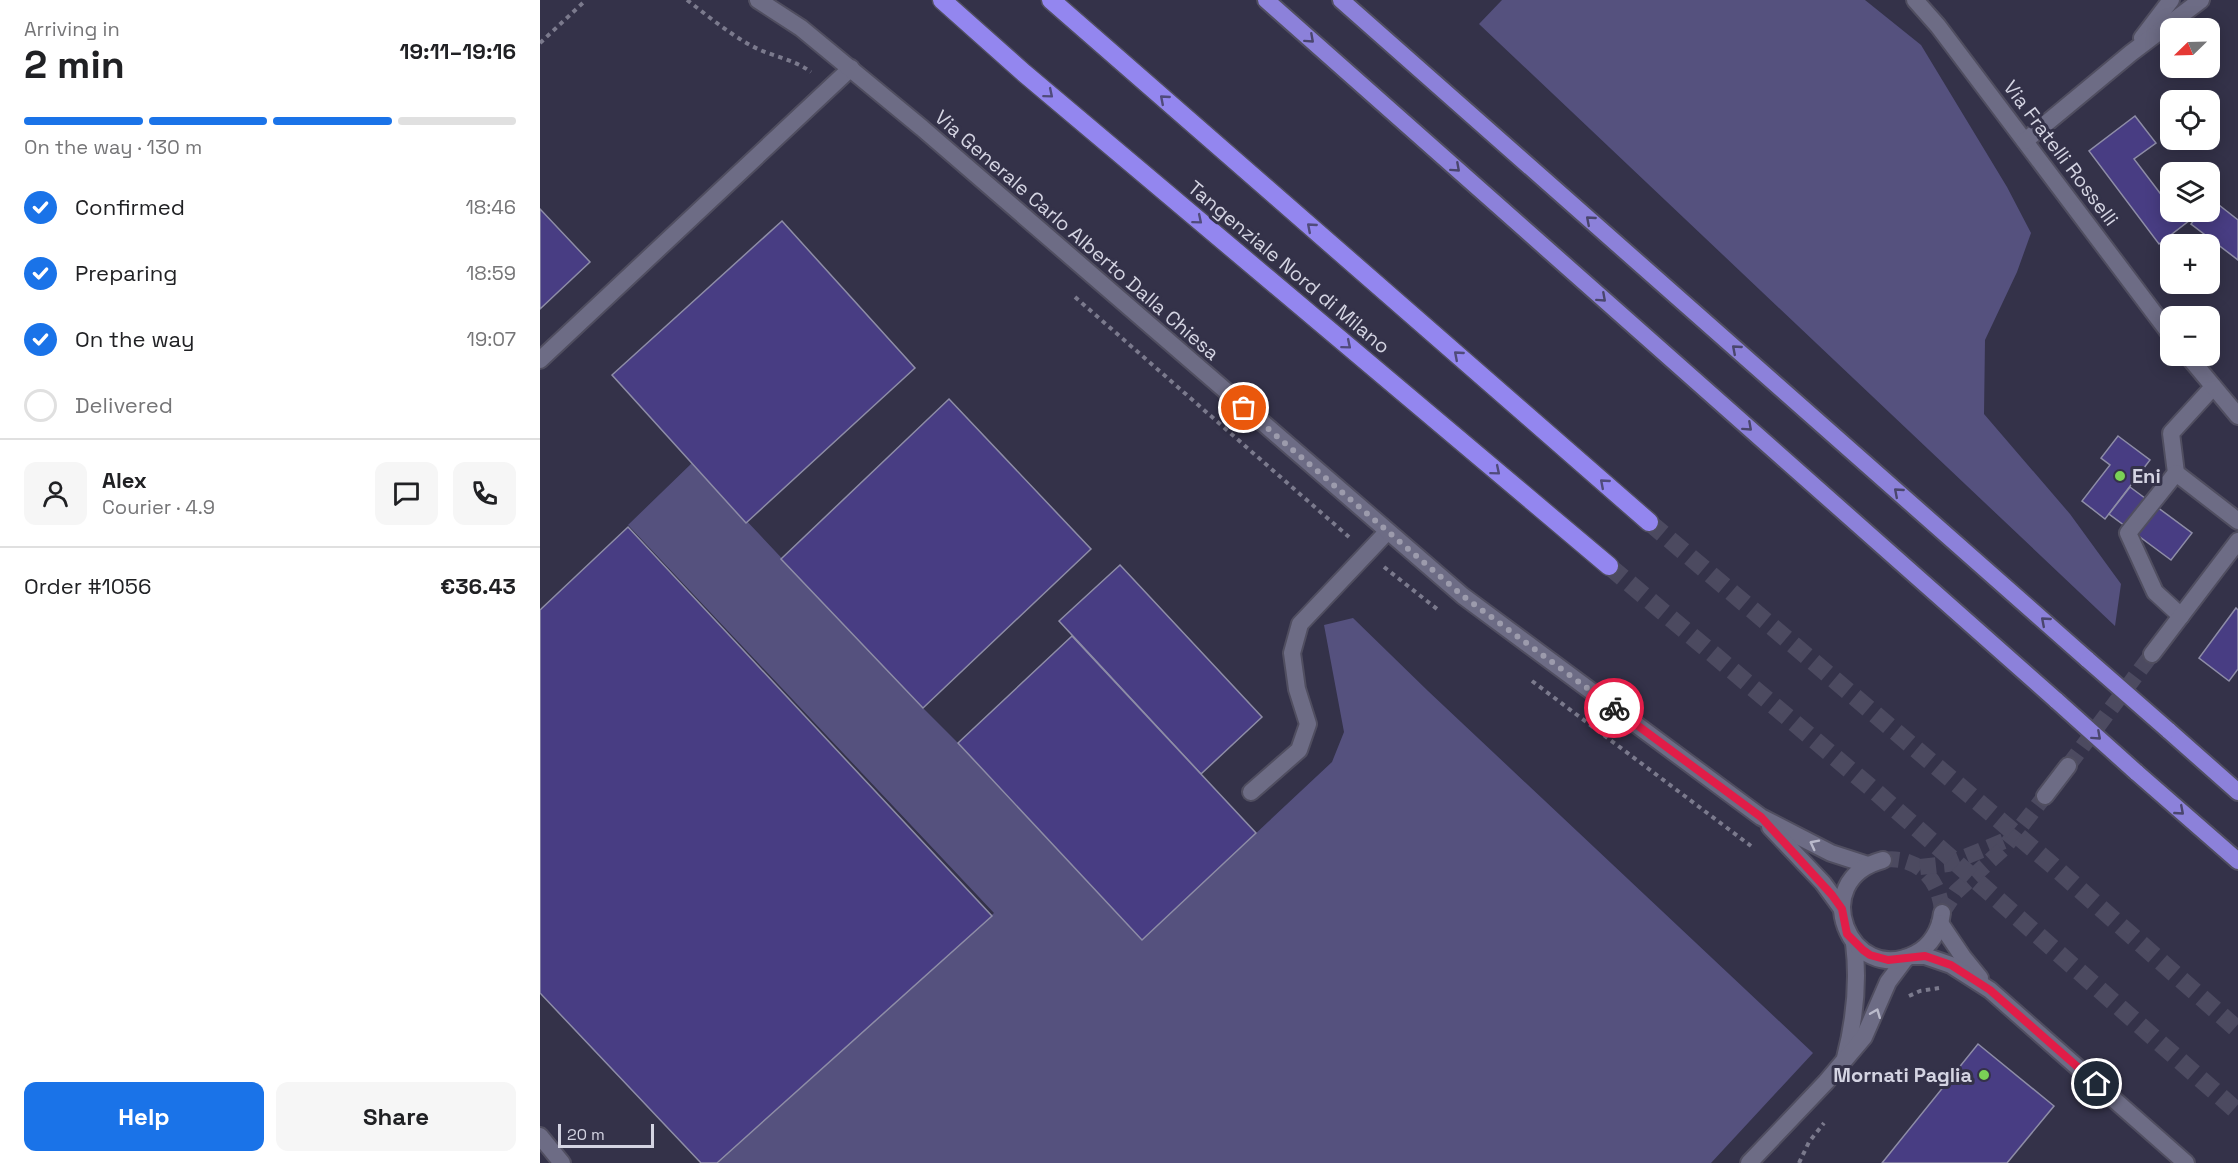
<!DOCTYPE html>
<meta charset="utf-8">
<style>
:root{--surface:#fff;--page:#f6f6f6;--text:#202124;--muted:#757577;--line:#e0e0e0;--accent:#1a73e8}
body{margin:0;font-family:"Space Grotesk",sans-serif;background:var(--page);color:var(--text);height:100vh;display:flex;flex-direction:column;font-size:22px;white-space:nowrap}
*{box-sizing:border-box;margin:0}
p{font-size:20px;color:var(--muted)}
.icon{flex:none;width:33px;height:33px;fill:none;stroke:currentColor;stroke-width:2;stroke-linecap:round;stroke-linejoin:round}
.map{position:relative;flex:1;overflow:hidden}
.details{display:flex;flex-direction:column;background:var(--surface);width:540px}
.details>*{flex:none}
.needle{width:39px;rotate:247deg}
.fabs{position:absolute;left:1620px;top:18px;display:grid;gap:12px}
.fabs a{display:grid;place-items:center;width:60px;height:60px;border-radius:12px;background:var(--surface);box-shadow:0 3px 15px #0003;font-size:30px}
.scale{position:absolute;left:18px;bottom:15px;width:96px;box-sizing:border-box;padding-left:6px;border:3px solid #d4d4e2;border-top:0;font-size:16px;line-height:21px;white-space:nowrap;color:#d4d4e2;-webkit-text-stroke:4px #343249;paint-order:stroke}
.pin{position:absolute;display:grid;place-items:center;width:51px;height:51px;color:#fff;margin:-26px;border:3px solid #fff;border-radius:50%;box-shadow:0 2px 6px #0007}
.courier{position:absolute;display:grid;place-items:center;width:60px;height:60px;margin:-30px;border:4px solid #e11d48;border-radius:50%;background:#fff;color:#222;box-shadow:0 2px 8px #0007}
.overview em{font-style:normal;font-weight:700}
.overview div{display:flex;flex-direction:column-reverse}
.overview{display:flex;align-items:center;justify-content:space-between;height:102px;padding:0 24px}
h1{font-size:39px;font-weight:700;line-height:45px}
.bar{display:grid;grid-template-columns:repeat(4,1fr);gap:9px 6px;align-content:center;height:72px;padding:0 24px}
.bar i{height:8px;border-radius:4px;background:var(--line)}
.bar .selected{background:var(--accent)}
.bar p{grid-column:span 4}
.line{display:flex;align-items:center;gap:15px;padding:0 24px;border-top:2px solid var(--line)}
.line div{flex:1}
.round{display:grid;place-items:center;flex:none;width:63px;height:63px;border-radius:12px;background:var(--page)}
ol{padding:0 24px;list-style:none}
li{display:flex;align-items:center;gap:18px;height:66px}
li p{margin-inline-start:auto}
li .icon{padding:6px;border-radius:50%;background:var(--accent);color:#fff;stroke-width:4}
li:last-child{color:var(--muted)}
li i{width:33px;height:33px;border:3px solid var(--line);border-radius:50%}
.primary-button{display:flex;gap:12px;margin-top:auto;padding:12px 24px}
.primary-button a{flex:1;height:69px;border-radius:12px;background:var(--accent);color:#fff;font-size:24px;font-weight:700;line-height:69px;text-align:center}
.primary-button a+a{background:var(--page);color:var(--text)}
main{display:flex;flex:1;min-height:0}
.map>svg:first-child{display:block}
.green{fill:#55517e}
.building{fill:#483d83;stroke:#8e8da7;stroke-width:1.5}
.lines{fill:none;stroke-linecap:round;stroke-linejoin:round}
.tertiary-tunnel{stroke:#4c4a60;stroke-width:16;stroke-dasharray:16 8;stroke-linecap:butt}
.motorway-tunnel{stroke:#4c4a60;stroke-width:18;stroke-dasharray:18 9;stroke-linecap:butt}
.service-casing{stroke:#504e60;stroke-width:20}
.minor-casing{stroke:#504e60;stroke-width:20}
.tertiary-casing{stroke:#504e60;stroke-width:20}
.trunk-casing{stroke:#504e60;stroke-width:20}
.motorway-casing{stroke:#504e60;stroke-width:21}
.path{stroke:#7b7a8d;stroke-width:4;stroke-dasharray:4.5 4.5;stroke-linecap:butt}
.service{stroke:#6d6c85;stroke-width:16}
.minor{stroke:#6d6c85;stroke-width:16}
.tertiary{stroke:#6d6c85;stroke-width:16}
.trunk{stroke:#8c81da;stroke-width:16}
.motorway{stroke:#9386ef;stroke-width:18}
.trunk-bridge-casing{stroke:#504e60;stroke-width:20;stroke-linecap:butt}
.trunk-bridge{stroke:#8c81da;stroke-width:16}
.oneway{stroke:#4a466d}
.oneway2{stroke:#504b7b}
.oneway3{stroke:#babacb}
.done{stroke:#9c9bac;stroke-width:6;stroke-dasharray:0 10.8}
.route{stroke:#e11d48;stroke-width:8}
.poi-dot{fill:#7ad156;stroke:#343249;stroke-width:2}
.labels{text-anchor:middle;stroke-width:6;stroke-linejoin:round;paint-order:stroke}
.street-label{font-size:20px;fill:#d4d4e2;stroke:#343249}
.poi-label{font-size:20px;font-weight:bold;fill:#d4d4e2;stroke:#343249;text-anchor:start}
</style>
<main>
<section class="details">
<div class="overview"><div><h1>2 min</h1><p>Arriving in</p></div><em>19:11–19:16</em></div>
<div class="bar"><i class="selected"></i><i class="selected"></i><i class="selected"></i><i></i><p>On the way · 130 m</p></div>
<ol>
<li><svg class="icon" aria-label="check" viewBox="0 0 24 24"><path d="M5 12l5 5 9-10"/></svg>Confirmed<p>18:46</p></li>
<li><svg class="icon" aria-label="check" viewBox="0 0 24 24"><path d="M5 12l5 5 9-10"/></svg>Preparing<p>18:59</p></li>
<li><svg class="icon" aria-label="check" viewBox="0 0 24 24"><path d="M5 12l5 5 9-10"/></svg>On the way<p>19:07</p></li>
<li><i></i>Delivered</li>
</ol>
<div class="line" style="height:108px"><a class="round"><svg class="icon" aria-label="person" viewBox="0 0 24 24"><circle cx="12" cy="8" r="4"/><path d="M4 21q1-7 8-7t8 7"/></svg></a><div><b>Alex</b><p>Courier · 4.9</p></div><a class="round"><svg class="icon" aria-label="chat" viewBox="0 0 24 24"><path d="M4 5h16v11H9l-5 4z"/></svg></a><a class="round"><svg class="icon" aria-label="phone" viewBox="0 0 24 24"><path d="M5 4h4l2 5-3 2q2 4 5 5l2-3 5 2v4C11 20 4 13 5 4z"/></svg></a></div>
<div class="line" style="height:78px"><div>Order #1056</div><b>€36.43</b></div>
<div class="primary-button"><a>Help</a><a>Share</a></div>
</section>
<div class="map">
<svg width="1698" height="1163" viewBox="0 0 1698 1163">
<rect width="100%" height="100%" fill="#343249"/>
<!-- green -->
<g class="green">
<path d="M962,0H1325L1381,45L1467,187L1491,233L1477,272L1445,340L1444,414L1530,514L1581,584L1575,626L939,24Z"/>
<path d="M152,463L383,708L418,743L602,940L792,762L804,732L784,625L813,618L888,691L1273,1053L1171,1163H178L454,913L88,525Z"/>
</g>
<!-- building -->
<g class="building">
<path d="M1595,116L1616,143L1594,159L1626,201L1630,197V212H1644L1650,220L1619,244L1549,151Z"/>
<path d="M1670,198L1698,220V260L1651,224L1660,212H1670Z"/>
<path d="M0,209L50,262L0,309Z"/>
<path d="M242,221L375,368L206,523L72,375Z"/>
<path d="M409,399L551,549L383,708L241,559Z"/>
<path d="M1578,436L1610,460L1565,519L1542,501L1570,465L1561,458Z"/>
<path d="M1590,487L1652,533L1631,560L1569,514Z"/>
<path d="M88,527L452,916L177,1163H161L0,993V610Z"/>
<path d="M580,565L722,717L661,774L519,621Z"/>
<path d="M1696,608L1698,610V669L1689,681L1659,658Z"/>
<path d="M532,636L716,833L602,940L418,743Z"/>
<path d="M1438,1044L1514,1106L1467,1163H1342Z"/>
</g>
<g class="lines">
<!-- tertiary-tunnel -->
<g class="tertiary-tunnel">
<path d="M1528,766L1612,654"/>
<path d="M1343,860C1377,855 1401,880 1402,913"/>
<path d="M1380,867L1408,864L1464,841"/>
<path d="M1402,913L1416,892L1464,848L1505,796"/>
</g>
<!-- motorway-tunnel -->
<g class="motorway-tunnel">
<path d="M1109,522L1511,864L1698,1030"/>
<path d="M1069,566L1336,792L1698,1112"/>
</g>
<!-- service casing -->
<g class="service-casing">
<g id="service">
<path d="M0,360L311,68"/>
<path d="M1636,473L1631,433L1673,387"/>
<path d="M1641,616L1615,592L1588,533L1636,473L1698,521"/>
<path d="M711,792L759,750L768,724L757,689L752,653L760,624L847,532"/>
<path d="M0,1136L22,1163"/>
</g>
</g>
<!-- minor casing -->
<g class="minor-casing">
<g id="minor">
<path d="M1375,0L1398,26L1630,334"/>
<path d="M1602,38L1631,0"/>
<path d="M1485,141L1591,53L1661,0"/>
<path d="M1648,356L1698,416"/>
<path d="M1305,1058C1315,1019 1319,983 1314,943"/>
<path d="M1209,1163L1286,1082L1324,1037L1348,982L1366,958"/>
</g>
</g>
<!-- tertiary casing -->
<g class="tertiary-casing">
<g id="tertiary">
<path d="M218,0L261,28L382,128L923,596L1221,817L1291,853L1328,865"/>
<path d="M1612,654L1698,541"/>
<path d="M1505,796L1528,766"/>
<path d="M1230,827L1283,883L1302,909"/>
<path d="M1343,860C1266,880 1310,987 1375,954C1391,946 1400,930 1402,913"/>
<path d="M1400,923L1423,957L1440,978"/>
<path d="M1372,956H1385L1411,965L1450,990L1646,1163"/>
</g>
</g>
<!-- trunk casing -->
<g class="trunk-casing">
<g id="trunk">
<path d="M726,0L1517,701"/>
<path d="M801,0L1548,660"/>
<path d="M1628,730L1698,792"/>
<path d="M1596,772L1698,861"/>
</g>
</g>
<!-- motorway casing -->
<g class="motorway-casing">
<g id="motorway">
<path d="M402,0L484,73L1069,566"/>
<path d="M511,0L1109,522"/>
</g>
</g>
<!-- path -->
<g class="path">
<path d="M147,0C168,16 188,33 212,46C232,57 252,58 271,72"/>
<path d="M0,43L46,0"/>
<path d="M535,297L809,537"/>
<path d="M844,567L897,609"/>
<path d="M992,681L1211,846"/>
<path d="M1369,996L1380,991L1399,988"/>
<path d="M1259,1163L1269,1142L1284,1123"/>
</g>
<!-- service -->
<use href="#service" class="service"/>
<!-- minor -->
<use href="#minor" class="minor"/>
<!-- tertiary -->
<use href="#tertiary" class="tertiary"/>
<!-- trunk -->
<use href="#trunk" class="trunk"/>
<!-- motorway -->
<use href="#motorway" class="motorway"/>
<!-- trunk-bridge casing -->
<g class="trunk-bridge-casing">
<g id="trunk-bridge">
<path d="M1548,660L1628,730"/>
<path d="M1517,701L1596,772"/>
</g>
</g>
<!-- trunk-bridge -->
<use href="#trunk-bridge" class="trunk-bridge"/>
</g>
<!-- one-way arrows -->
<defs><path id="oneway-chevron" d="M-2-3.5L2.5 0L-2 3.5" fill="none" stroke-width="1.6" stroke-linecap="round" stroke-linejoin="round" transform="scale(1.5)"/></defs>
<g class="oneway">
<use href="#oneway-chevron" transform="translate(770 39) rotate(42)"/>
<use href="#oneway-chevron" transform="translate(916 168) rotate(42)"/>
<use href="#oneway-chevron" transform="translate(1050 220) rotate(-139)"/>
<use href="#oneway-chevron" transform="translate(1062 298) rotate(42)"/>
<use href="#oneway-chevron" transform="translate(1196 349) rotate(-139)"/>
<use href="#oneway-chevron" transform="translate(1208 427) rotate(42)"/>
<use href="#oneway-chevron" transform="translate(1358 492) rotate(-139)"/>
<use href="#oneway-chevron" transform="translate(1505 621) rotate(-139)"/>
<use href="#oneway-chevron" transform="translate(1557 736) rotate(42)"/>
<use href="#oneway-chevron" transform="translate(1640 811) rotate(41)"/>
</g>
<g class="oneway2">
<use href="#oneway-chevron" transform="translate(509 94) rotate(40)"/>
<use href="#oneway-chevron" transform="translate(624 99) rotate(-139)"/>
<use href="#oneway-chevron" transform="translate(658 220) rotate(40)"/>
<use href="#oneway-chevron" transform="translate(771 227) rotate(-139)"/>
<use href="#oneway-chevron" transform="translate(807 345) rotate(40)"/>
<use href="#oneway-chevron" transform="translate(918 355) rotate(-139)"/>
<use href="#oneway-chevron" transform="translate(956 471) rotate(40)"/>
<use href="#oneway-chevron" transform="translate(1064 483) rotate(-139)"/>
</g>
<g class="oneway3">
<use href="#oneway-chevron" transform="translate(1274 844) rotate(-153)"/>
<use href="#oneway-chevron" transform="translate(1336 1013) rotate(-68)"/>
</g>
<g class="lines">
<!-- done -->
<path class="done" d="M704,408L923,596L1074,708"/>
<!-- route -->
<path class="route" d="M1074,708L1221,817L1292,895L1302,909L1307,934L1323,950L1330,955L1348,960L1385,956L1411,965L1450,990L1557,1084"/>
</g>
<!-- markers -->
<g class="poi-dot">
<circle cx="1580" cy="476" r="6"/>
<circle cx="1444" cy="1075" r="6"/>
</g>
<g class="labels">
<!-- street labels -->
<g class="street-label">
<text transform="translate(1521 153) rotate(53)" y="7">Via Fratelli Rosselli</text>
<text transform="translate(537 235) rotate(41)" y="7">Via Generale Carlo Alberto Dalla Chiesa</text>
<text transform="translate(749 267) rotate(40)" y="7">Tangenziale Nord di Milano</text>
</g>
<!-- poi labels -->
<g class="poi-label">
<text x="1592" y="483">Eni</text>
<text x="1432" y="1082" text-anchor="end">Mornati Paglia</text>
</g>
</g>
</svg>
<div class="fabs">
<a><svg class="needle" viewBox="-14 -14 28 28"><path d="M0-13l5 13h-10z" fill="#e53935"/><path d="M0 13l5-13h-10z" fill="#757577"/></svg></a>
<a><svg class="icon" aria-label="locate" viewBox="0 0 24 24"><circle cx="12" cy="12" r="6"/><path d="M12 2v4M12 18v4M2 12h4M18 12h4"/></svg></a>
<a><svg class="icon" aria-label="layers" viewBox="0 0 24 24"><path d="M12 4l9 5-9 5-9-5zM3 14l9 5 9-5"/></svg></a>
<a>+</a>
<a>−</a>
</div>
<div class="scale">20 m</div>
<div class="pin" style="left:704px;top:408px;background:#ea580c"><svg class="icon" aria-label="bag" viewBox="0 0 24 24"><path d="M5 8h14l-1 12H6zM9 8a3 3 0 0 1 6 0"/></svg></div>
<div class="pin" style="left:1557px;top:1084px;background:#1f2937"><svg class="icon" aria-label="home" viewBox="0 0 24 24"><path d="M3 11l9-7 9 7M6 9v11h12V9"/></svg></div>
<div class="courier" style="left:1074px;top:708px"><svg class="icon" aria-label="bike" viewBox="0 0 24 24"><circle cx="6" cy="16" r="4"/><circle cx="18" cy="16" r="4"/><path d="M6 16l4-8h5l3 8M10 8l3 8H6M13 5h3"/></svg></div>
</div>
</main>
